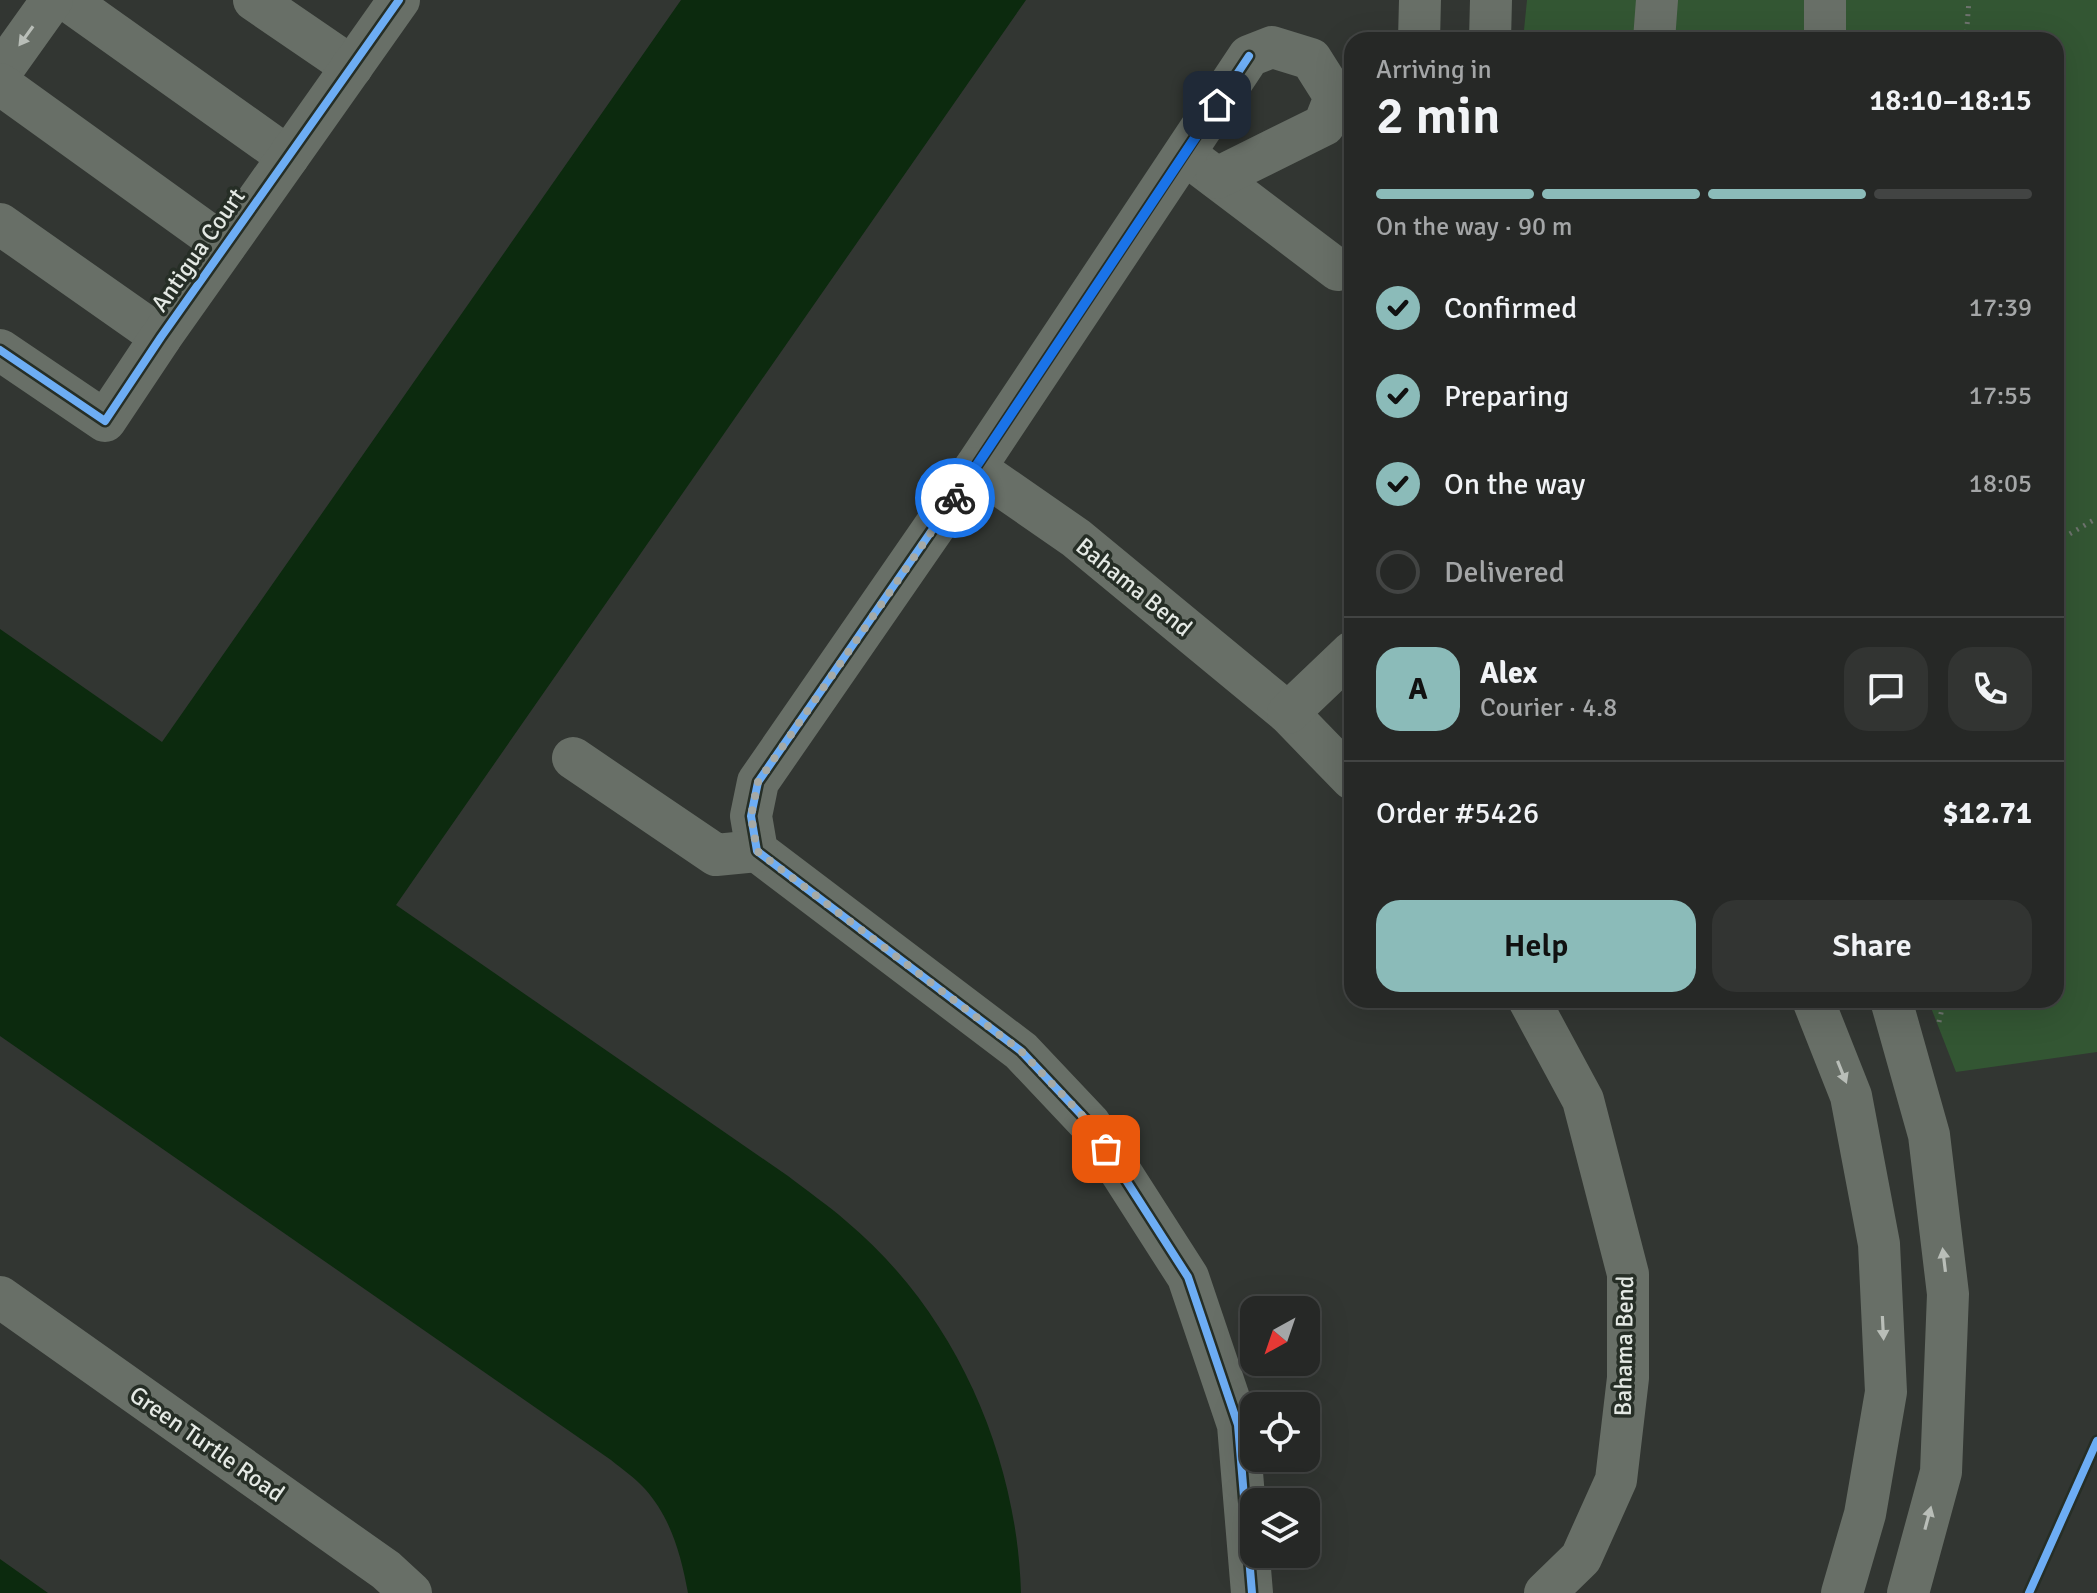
<!DOCTYPE html>
<meta charset="utf-8">
<style>
:root{--surface:#262826;--page:#323432;--text:#f1f3f6;--muted:#a4a6a7;--line:#424443;--accent:#8bbbb9}
body{margin:0;font-family:Signika,sans-serif;background:var(--page);color:var(--text);height:100vh;display:flex;flex-direction:column;font-size:30px;white-space:nowrap}
*{box-sizing:border-box;margin:0}
p{font-size:26px;color:var(--muted)}
.icon{flex:none;width:44px;height:44px;fill:none;stroke:currentColor;stroke-width:2;stroke-linecap:round;stroke-linejoin:round}
.map{position:relative;flex:1;overflow:hidden}
.details{position:absolute;left:1344px;top:32px;width:720px;height:976px;display:flex;flex-direction:column;background:var(--surface);border-radius:24px;box-shadow:0 8px 32px #0002,0 0 0 2px var(--line)}
.details>*{flex:none}
.needle{width:52px;rotate:220deg}
.fabs{position:absolute;left:1240px;top:1296px;display:grid;gap:16px}
.fabs a{display:grid;place-items:center;width:80px;height:80px;border-radius:16px;background:var(--surface);box-shadow:0 8px 32px #0002,0 0 0 2px var(--line);font-size:40px}
.pin{position:absolute;display:grid;place-items:center;width:68px;height:68px;color:#fff;margin:-34px;border-radius:16px;box-shadow:0 4px 12px #0006}
.courier{position:absolute;display:grid;place-items:center;width:80px;height:80px;margin:-40px;border:6px solid #1a73e8;border-radius:50%;background:#fff;color:#222;box-shadow:0 2px 10px #0007}
.summary em{font-style:normal;font-weight:600}
.summary div{display:flex;flex-direction:column-reverse}
.summary{display:flex;align-items:center;justify-content:space-between;height:136px;padding:0 32px}
h1{font-size:52px;font-weight:600;line-height:60px}
.bar{display:grid;grid-template-columns:repeat(4,1fr);gap:12px 8px;align-content:center;height:96px;padding:0 32px}
.bar i{height:10px;border-radius:6px;background:var(--line)}
.bar .on{background:var(--accent)}
.bar p{grid-column:span 4}
.line{display:flex;align-items:center;gap:20px;padding:0 32px;border-top:2px solid var(--line)}
.line div{flex:1}
.round{display:grid;place-items:center;flex:none;width:84px;height:84px;border-radius:24px;background:var(--page)}
ol{padding:0 32px;list-style:none}
li{display:flex;align-items:center;gap:24px;height:88px}
li p{margin-inline-start:auto}
li .icon{padding:8px;border-radius:50%;background:var(--accent);color:#111;stroke-width:4}
li:last-child{color:var(--muted)}
li i{width:44px;height:44px;border:4px solid var(--line);border-radius:50%}
.cta{display:flex;gap:16px;margin-top:auto;padding:16px 32px}
.cta a{flex:1;height:92px;border-radius:24px;background:var(--accent);color:#111;font-size:32px;font-weight:600;line-height:92px;text-align:center}
.cta a+a{background:var(--page);color:var(--text)}
.map>svg:first-child{display:block}
.green{fill:#335633}
.water{fill:#0c2a0e}
.lines{fill:none;stroke-linecap:round;stroke-linejoin:round}
.path{stroke:#6e736e;stroke-width:5;stroke-dasharray:2 6;stroke-linecap:butt}
.minor{stroke:#686f67;stroke-width:42}
.cycleway-casing{stroke:#262e26;stroke-width:13}
.cycleway{stroke:#6dadf4;stroke-width:8}
.oneway{fill:#b9beb8}
.done{stroke:#a6aaa6;stroke-width:8;stroke-dasharray:0 14.4}
.route{stroke:#1a73e8;stroke-width:10}
.labels{text-anchor:middle;stroke-width:7;stroke-linejoin:round;paint-order:stroke}
.street-label{font-size:24px;fill:#e4e9e4;stroke:#262e26}
</style>
<div class="map">
<svg width="2097" height="1593" viewBox="0 0 2097 1593">
<rect width="100%" height="100%" fill="#323632"/>
<!-- green -->
<path class="green" d="M1527,0H2097V1052L1956,1072L1928,1000H2056V40H1523Z"/>
<!-- water -->
<g class="water">
<path d="M681,0H1026L396,905L788,1176C807,1191 828,1205 846,1221C954,1311 1017,1453 1021,1593H688C681,1555 671,1518 645,1489C635,1478 622,1469 611,1460L0,1036V629L162,742Z"/>
<path d="M0,1559L48,1593H0Z"/>
</g>
<g class="lines">
<!-- path -->
<g class="path">
<path d="M1966,40L1969,0"/>
<path d="M2056,542L2097,518"/>
<path d="M1939,1022L1944,1000"/>
</g>
<!-- minor -->
<g class="minor">
<path d="M67,0L288,157"/>
<path d="M254,0L352,67"/>
<path d="M1419,40L1420,0"/>
<path d="M1490,40L1491,0"/>
<path d="M1654,40L1657,0"/>
<path d="M1825,40V0"/>
<path d="M0,73L52,0"/>
<path d="M0,84L225,246"/>
<path d="M1198,164L1338,270"/>
<path d="M1217,178L1324,125L1335,97L1311,59L1272,47L1249,56L975,468L758,782L751,816L757,851L1021,1051L1090,1124L1188,1277L1238,1425L1252,1593"/>
<path d="M0,224L161,337"/>
<path d="M0,350L105,421L161,337L399,0"/>
<path d="M975,468L1076,538L1288,713L1352,779"/>
<path d="M1288,713L1352,652"/>
<path d="M573,758L716,855L757,851"/>
<path d="M1529,1000L1583,1100L1628,1274V1378L1616,1480L1581,1558L1545,1593"/>
<path d="M1813,1000L1851,1096L1879,1244L1886,1392L1865,1514L1842,1593"/>
<path d="M1891,1000L1929,1135L1948,1294L1941,1472L1908,1593"/>
<path d="M0,1297L386,1570L411,1593"/>
</g>
<!-- cycleway casing -->
<g class="cycleway-casing">
<g id="cycleway">
<path d="M1249,56L975,468L758,782L751,816L757,851L1021,1051L1090,1124L1188,1277L1238,1425L1252,1593"/>
<path d="M0,350L105,421L161,337L399,0"/>
<path d="M2029,1593L2097,1441"/>
</g>
</g>
<!-- cycleway -->
<use href="#cycleway" class="cycleway"/>
</g>
<!-- one-way arrows -->
<defs><path id="oneway-solid" d="M-6-.8H1V-3.2L6.5 0L1 3.2V.8H-6Z" transform="scale(2)"/></defs>
<g class="oneway">
<use href="#oneway-solid" transform="translate(26 36) rotate(126)"/>
<use href="#oneway-solid" transform="translate(1842 1072) rotate(68)"/>
<use href="#oneway-solid" transform="translate(1944 1260) rotate(-97)"/>
<use href="#oneway-solid" transform="translate(1883 1328) rotate(87)"/>
<use href="#oneway-solid" transform="translate(1928 1518) rotate(-75)"/>
</g>
<g class="lines">
<!-- done -->
<path class="done" d="M955,498L758,782L751,816L757,851L1021,1051L1090,1124L1106,1149"/>
<!-- route -->
<path class="route" d="M955,498L1217,105"/>
</g>
<g class="labels">
<!-- street labels -->
<g class="street-label">
<text transform="translate(198 250) rotate(-55)" y="8">Antigua Court</text>
<text transform="translate(1134 587) rotate(39)" y="8">Bahama Bend</text>
<text transform="translate(1624 1346) rotate(-89)" y="8">Bahama Bend</text>
<text transform="translate(207 1444) rotate(35)" y="8">Green Turtle Road</text>
</g>
</g>
</svg>
<div class="fabs">
<a><svg class="needle" viewBox="-14 -14 28 28"><path d="M0-13l5 13h-10z" fill="#e53935"/><path d="M0 13l5-13h-10z" fill="#a4a6a7"/></svg></a>
<a><svg class="icon" aria-label="locate" viewBox="0 0 24 24"><circle cx="12" cy="12" r="6"/><path d="M12 2v4M12 18v4M2 12h4M18 12h4"/></svg></a>
<a><svg class="icon" aria-label="layers" viewBox="0 0 24 24"><path d="M12 4l9 5-9 5-9-5zM3 14l9 5 9-5"/></svg></a>
</div>
<div class="pin" style="left:1106px;top:1149px;background:#ea580c"><svg class="icon" aria-label="bag" viewBox="0 0 24 24"><path d="M5 8h14l-1 12H6zM9 8a3 3 0 0 1 6 0"/></svg></div>
<div class="pin" style="left:1217px;top:105px;background:#1f2937"><svg class="icon" aria-label="home" viewBox="0 0 24 24"><path d="M3 11l9-7 9 7M6 9v11h12V9"/></svg></div>
<div class="courier" style="left:955px;top:498px"><svg class="icon" aria-label="bike" viewBox="0 0 24 24"><circle cx="6" cy="16" r="4"/><circle cx="18" cy="16" r="4"/><path d="M6 16l4-8h5l3 8M10 8l3 8H6M13 5h3"/></svg></div>
<section class="details">
<div class="summary"><div><h1>2 min</h1><p>Arriving in</p></div><em>18:10–18:15</em></div>
<div class="bar"><i class="on"></i><i class="on"></i><i class="on"></i><i></i><p>On the way · 90 m</p></div>
<ol>
<li><svg class="icon" aria-label="check" viewBox="0 0 24 24"><path d="M5 12l5 5 9-10"/></svg>Confirmed<p>17:39</p></li>
<li><svg class="icon" aria-label="check" viewBox="0 0 24 24"><path d="M5 12l5 5 9-10"/></svg>Preparing<p>17:55</p></li>
<li><svg class="icon" aria-label="check" viewBox="0 0 24 24"><path d="M5 12l5 5 9-10"/></svg>On the way<p>18:05</p></li>
<li><i></i>Delivered</li>
</ol>
<div class="line" style="height:144px"><b class="round" style="background:var(--accent);color:#111">A</b><div><b>Alex</b><p>Courier · 4.8</p></div><a class="round"><svg class="icon" aria-label="chat" viewBox="0 0 24 24"><path d="M4 5h16v11H9l-5 4z"/></svg></a><a class="round"><svg class="icon" aria-label="phone" viewBox="0 0 24 24"><path d="M5 4h4l2 5-3 2q2 4 5 5l2-3 5 2v4C11 20 4 13 5 4z"/></svg></a></div>
<div class="line" style="height:104px"><div>Order #5426</div><b>$12.71</b></div>
<div class="cta"><a>Help</a><a>Share</a></div>
</section>
</div>
